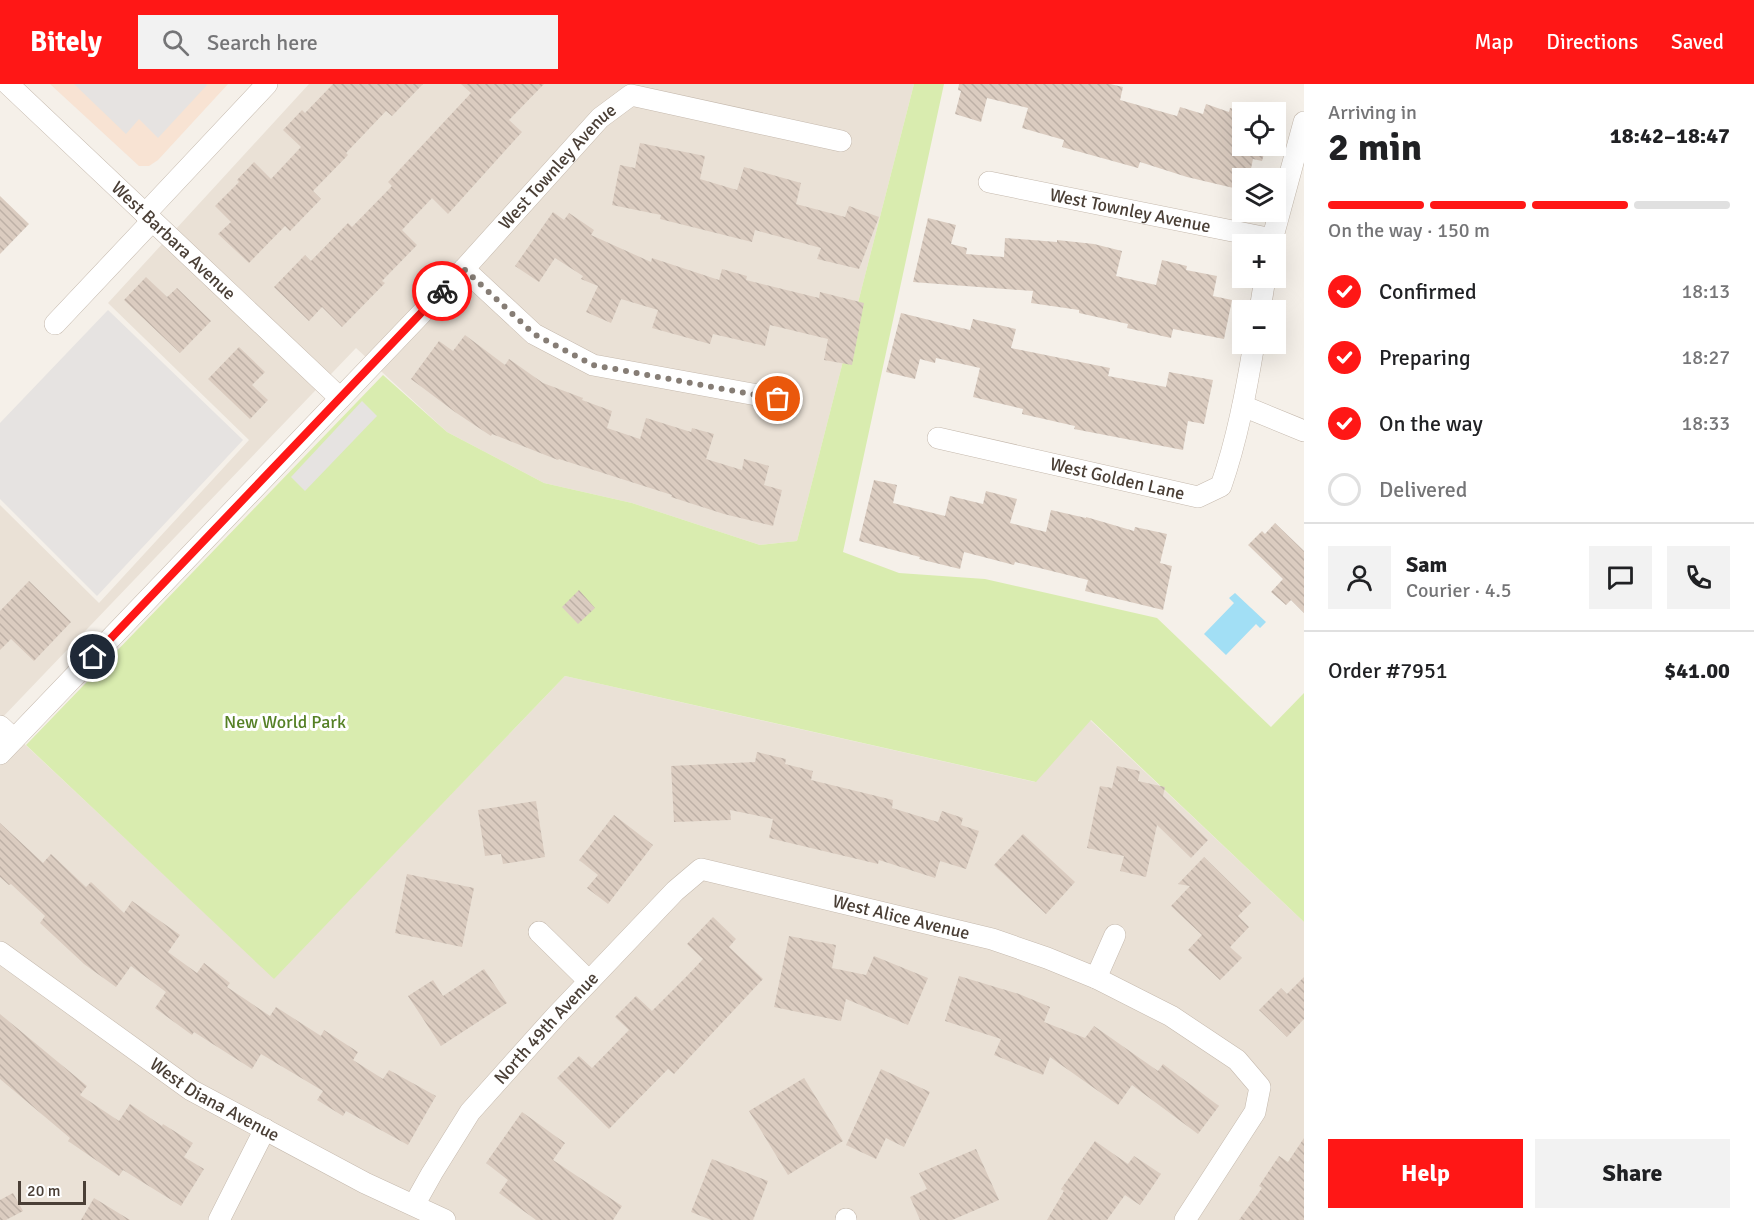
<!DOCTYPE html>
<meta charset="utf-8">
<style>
:root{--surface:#fff;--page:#f2f2f2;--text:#202124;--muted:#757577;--line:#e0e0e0;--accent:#ff1716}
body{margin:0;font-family:Signika,sans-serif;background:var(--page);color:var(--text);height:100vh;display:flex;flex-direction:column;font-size:22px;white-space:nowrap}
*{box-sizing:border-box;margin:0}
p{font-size:20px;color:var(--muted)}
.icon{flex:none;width:33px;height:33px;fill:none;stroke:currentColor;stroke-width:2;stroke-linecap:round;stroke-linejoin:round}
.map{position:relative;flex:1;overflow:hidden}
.sheet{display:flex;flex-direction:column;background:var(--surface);width:450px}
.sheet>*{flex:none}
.fabs{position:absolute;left:1232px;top:18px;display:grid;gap:12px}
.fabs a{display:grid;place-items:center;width:54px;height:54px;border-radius:0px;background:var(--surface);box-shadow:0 6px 24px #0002;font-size:30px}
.scale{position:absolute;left:18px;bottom:15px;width:68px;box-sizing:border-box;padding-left:6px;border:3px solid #4a3f36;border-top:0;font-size:16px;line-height:21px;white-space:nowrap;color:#4a3f36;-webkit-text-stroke:4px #fff;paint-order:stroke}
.pin{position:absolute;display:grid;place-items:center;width:51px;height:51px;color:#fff;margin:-26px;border:3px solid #fff;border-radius:50%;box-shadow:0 2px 6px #0007}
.courier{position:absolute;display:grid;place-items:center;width:60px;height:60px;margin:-30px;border:4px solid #ff1716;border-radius:50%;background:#fff;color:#222;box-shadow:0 2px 8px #0007}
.headline em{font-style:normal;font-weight:800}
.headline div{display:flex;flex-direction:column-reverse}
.headline{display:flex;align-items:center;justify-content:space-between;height:102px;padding:0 24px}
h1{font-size:39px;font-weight:800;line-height:45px}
.bar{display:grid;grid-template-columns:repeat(4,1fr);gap:9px 6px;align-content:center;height:72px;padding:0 24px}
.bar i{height:8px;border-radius:4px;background:var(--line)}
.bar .active{background:var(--accent)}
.bar p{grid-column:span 4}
.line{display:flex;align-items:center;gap:15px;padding:0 24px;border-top:2px solid var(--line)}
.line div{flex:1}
.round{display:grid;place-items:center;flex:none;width:63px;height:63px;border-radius:0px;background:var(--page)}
ol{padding:0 24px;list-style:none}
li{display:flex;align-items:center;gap:18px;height:66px}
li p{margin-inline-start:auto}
li .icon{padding:6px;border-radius:50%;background:var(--accent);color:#fff;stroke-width:4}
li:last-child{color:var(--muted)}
li i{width:33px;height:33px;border:3px solid var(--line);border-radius:50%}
.primary-button{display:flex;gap:12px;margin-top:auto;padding:12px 24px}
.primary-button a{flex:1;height:69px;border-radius:0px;background:var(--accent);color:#fff;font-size:24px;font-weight:800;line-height:69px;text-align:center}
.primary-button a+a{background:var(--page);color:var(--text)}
header{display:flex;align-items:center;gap:36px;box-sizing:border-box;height:84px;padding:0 30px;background:var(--accent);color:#fff}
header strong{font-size:28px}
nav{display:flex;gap:33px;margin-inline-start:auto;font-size:21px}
.search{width:420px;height:54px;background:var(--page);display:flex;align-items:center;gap:15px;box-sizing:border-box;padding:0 21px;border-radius:0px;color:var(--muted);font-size:22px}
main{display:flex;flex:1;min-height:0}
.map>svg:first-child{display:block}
.residential{fill:#eae1d6}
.commercial{fill:#f8e3d3}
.park{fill:#d9ecaf}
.parking{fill:#e6e3e1}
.water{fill:#a2dff5}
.building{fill:url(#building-back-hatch)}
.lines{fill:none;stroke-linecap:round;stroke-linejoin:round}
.minor-casing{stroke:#c5b9ad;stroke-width:22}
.minor{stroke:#fff;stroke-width:21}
.done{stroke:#867d75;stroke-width:6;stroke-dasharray:0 10.8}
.route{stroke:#ff1716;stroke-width:8}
.labels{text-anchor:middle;stroke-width:6;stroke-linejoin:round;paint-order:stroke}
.street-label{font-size:18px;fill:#4a3f36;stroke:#fff}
.park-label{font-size:18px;fill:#558025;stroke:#fff}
</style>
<header>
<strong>Bitely</strong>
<div class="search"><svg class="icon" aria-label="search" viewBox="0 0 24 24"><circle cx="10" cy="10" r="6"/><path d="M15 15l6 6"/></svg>Search here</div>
<nav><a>Map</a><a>Directions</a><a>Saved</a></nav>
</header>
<main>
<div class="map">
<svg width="1304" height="1136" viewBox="0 0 1304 1136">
<defs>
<pattern id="building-back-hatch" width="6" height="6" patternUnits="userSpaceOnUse" patternTransform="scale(1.5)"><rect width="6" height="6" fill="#dbccc0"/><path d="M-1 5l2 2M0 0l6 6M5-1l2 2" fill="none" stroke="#bdb0a6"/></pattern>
</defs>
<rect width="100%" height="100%" fill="#f5f0e9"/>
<!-- residential -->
<g class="residential">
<path d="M309,0H914L797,457L760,461L632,419L544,399L447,348L356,264L0,636V421L99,519L249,356L108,219Z"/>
<path d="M565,592L1035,698L1090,636L1304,838V1136H0V637L274,894Z"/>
</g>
<!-- commercial -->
<path class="commercial" d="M50,0H228L158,76L149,82H139Z"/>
<!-- park -->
<path class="park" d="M914,0H944L843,468L899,489L985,495L1157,534L1271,643L1304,609V838L1091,636L1036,698L565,592L274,895L26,661L383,291L447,348L544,399L632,419L760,461L797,457Z"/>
<!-- parking -->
<g class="parking">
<path d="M74,0H206L207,1L158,54L139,35L126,50Z"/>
<path d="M108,226L243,356L97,512L0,415V339Z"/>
<path d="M362,317L377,332L305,407L291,393Z"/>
</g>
<!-- water -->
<path class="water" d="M1235,509L1266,538L1260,544L1256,540L1226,571L1204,550L1234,519L1229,514Z"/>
<!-- building -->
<g class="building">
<path d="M333,0H423L392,32L386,27L346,69L348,71L313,107L321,115L290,147L285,142L249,179L218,150L231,138L215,122L239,98L237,96L254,78L271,95L301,63L283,46L302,26L305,29Z"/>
<path d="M461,0H544L509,36L522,48L448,130L432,114L402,146L417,161L382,197L385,199L342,243L322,223L309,237L274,203L305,171L311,177L348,139L352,143L392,102L388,98L471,9Z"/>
<path d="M959,0H1110L1123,3L1120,16L1177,32L1180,23L1203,30L1206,20L1229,28L1230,24L1247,28H1242V62H1266L1262,77L1253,75L1249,94H1242V106L1187,93L1140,78L1138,84L1062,63L1064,56L1022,44L1028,24L987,14L981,38L955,30L961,7L958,6Z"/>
<path d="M640,59L705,72L700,95L737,106L744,83L801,99L796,120L845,133L849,122L879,133L859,185L817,175L821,164L755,146L752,158L660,135L661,131L612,121L620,81L635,84Z"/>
<path d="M0,112L29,140L0,170Z"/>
<path d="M553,128L564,136L569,129L594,146L591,151L651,178L652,174L719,196L722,185L747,192L746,196L819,214L820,208L864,219L852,281L824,276L828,255L770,241L765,262L713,250L710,260L652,244L658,226L621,215L611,239L586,228L598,202L581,195L583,192L555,174L539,198L515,182Z"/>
<path d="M928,134L956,141L951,160L967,164L966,170L1004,173L1005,154L1057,158V156L1094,160L1122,167L1116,192L1156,201L1162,176L1187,182L1186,186L1217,192L1213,212L1232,216L1224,255L1173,245L1171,254L1127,244L1128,240L1079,229V226L1031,219L1033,207L913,198Z"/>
<path d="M146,193L167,213L177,204L211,237L180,269L124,216Z"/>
<path d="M901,229L970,246L973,235L1016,245L1011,264L1110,284L1108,292L1166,303L1169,288L1213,296L1204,340L1188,337L1183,366L1074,345L1075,342L1022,330L1023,325L973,313L980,284L936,274L935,279L920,275L915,295L886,288Z"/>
<path d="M465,251L505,281L509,275L543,299L583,314L582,316L612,327L607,344L640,355L646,334L691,348L692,344L714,350L706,375L742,386L744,375L769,382L764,401L782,406L773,442L724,430L671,413L672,411L559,375L558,376L492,350L491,352L455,328L411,295L439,257L453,267Z"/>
<path d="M239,263L265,288L252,301L268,316L250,335L208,295Z"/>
<path d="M874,396L897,401L893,419L945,432L950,412L983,420L986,407L1017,415L1010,439L1046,448L1051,426L1086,434V433L1134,447L1135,443L1167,450L1160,479L1172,482L1163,526L1085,507L1088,496L1015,478L1014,481L964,468L960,485L919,475L920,473L859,457Z"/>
<path d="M1275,439L1304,467V529L1291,516L1286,521L1271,508L1283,495L1248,461L1262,447L1265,450Z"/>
<path d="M29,497L71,538L34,577L11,555L0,566V527Z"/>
<path d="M579,506L595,524L578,540L562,523Z"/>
<path d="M757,668L786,675L785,680L813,687L811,696L893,716L892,724L938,738L942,727L963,734L961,741L979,747L966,785L940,777L935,794L879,776L878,780L769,754L773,735L730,726L731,736L674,738L671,682L755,678Z"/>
<path d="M1117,682L1140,687L1138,697L1165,703L1163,712L1208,756L1191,774L1157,741L1146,793L1120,787L1124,772L1087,764L1100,702L1112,704Z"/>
<path d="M536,717L545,773L503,780L501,770L485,772L478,726Z"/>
<path d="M614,731L653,761L608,820L587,804L598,791L579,776Z"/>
<path d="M0,739L43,779L51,770L86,803L91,798L124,829L132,817L180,851L168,868L197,889L204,879L230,899L227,903L270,932L276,923L321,952L324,946L358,968L353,976L383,995L389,986L436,1012L408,1061L346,1027L343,1032L317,1016L323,1007L261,970L252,985L194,948L192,951L155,924L166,908L131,882L116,903L84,880L40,839L45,832L11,800L9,801L0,793Z"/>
<path d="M1023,750L1075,798L1046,830L994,781Z"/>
<path d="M1204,773L1251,819L1238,832L1249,843L1230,863L1242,874L1220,896L1188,866L1202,851L1171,822L1190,802L1178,800Z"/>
<path d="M407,790L474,804L462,863L395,849Z"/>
<path d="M713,833L736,855L729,863L763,895L674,990L668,985L609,1045L557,994L579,972L592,984L629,946L615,933L636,912L652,927L687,892L703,875L687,860Z"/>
<path d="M789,852L836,861L832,884L866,891L874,872L928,894L908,941L846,915L841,937L774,923Z"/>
<path d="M484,885L507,919L441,962L408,912L433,896L443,912Z"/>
<path d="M959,892L1019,910L1050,923L1044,938L1085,954L1094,942L1158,987L1163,980L1219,1022L1198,1050L1132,1001L1118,1021L1050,973L1043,991L994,971L1001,955L945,937Z"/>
<path d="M1304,893V935L1287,953L1259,926L1281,904L1287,910Z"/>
<path d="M0,930L87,1002L80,1011L119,1037L130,1020L162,1042L163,1040L193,1059L184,1073L204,1085L181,1122L123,1086L119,1092L68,1057L70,1054L0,995Z"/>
<path d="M881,985L930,1008L904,1063L886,1054L876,1075L846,1061Z"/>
<path d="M804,994L843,1057L788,1091L749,1027Z"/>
<path d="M522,1028L565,1059L553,1076L622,1122L613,1136H536L499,1109L508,1096L486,1079Z"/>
<path d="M1304,1054V1136H1239L1262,1104L1259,1102L1279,1072L1288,1078Z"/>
<path d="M1095,1057L1128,1080L1134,1072L1161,1090L1140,1121L1125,1111L1107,1136H1047L1064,1107L1061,1105Z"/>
<path d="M976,1065L999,1116L952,1136H920L910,1113L927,1105L919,1089Z"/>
<path d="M712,1075L768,1097L753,1136H711L691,1128Z"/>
<path d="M13,1109L23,1127L6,1136H0V1116Z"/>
<path d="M94,1114L130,1136H81Z"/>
</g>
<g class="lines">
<!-- minor casing -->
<g class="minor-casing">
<g id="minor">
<path id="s1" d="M8,0L340,314"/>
<path id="s2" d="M989,98L1272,155"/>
<path d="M145,130L267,0"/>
<path d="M1271,160L1304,38"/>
<path d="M464,185L534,250L593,281L779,315"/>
<path d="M1260,226L1265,194"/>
<path d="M55,240L152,137"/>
<path d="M1243,322L1304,347"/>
<path id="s3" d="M938,354L1198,413L1221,402C1237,356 1246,308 1254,260"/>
<path d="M0,642L14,655"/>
<path id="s4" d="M0,670L464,185L600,34L631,11L841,57"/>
<path d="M539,848L589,897"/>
<path id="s5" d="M0,868L191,1006L365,1099L445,1136"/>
<path d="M1096,894L1115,851"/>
<path id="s6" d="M414,1121L432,1089L470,1028L556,932L675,807L701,785L992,855L1047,874L1096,894L1171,932L1237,976L1260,1003L1255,1028L1185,1136"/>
<path d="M219,1136L265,1045"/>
<path d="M846,1136V1135"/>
</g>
</g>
<!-- minor -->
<use href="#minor" class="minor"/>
</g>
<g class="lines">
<!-- done -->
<path class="done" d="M442,207L464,185L534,250L593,281L778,315"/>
<!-- route -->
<path class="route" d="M93,573L442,207"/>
</g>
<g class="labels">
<!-- street labels -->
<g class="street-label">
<text dy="6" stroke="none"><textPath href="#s4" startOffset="810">West Townley Avenue</textPath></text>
<text dy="6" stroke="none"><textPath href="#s2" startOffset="144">West Townley Avenue</textPath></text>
<text dy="6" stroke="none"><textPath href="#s1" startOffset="228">West Barbara Avenue</textPath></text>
<text dy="6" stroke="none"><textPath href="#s3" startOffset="184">West Golden Lane</textPath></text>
<text dy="6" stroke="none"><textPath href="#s6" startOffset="650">West Alice Avenue</textPath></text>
<text dy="6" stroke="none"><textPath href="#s6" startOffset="222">North 49th Avenue</textPath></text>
<text dy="6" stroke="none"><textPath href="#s5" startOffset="261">West Diana Avenue</textPath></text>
</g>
<!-- park labels -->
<g class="park-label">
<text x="285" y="644">New World Park</text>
</g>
</g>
</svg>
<div class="fabs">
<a><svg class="icon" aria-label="locate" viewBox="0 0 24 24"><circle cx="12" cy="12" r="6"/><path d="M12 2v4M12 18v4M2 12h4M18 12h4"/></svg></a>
<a><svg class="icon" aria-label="layers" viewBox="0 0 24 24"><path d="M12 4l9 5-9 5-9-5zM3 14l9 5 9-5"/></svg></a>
<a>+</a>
<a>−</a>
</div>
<div class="scale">20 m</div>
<div class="pin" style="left:778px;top:315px;background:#ea580c"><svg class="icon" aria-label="bag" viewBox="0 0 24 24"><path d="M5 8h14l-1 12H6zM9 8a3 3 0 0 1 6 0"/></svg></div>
<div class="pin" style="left:93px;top:573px;background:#1f2937"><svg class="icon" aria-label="home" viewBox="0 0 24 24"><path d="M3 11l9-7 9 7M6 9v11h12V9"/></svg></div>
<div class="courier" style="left:442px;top:207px"><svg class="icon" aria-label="bike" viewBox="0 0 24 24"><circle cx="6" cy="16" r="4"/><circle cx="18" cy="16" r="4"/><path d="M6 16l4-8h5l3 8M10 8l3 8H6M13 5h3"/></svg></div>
</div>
<section class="sheet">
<div class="headline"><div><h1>2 min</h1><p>Arriving in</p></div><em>18:42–18:47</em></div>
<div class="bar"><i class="active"></i><i class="active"></i><i class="active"></i><i></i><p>On the way · 150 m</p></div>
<ol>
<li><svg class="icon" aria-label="check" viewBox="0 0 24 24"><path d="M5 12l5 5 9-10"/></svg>Confirmed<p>18:13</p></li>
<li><svg class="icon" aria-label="check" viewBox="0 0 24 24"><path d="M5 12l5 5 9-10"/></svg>Preparing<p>18:27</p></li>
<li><svg class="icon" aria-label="check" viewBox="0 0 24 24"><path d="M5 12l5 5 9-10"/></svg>On the way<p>18:33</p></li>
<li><i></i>Delivered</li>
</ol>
<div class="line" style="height:108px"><a class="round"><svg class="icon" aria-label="person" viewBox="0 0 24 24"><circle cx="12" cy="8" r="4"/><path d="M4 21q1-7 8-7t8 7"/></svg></a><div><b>Sam</b><p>Courier · 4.5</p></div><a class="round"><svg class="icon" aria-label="chat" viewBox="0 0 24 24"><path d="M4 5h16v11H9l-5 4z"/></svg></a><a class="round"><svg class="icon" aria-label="phone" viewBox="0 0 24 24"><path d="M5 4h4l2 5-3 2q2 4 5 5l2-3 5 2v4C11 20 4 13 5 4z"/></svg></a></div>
<div class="line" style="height:78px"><div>Order #7951</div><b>$41.00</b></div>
<div class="primary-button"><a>Help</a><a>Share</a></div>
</section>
</main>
